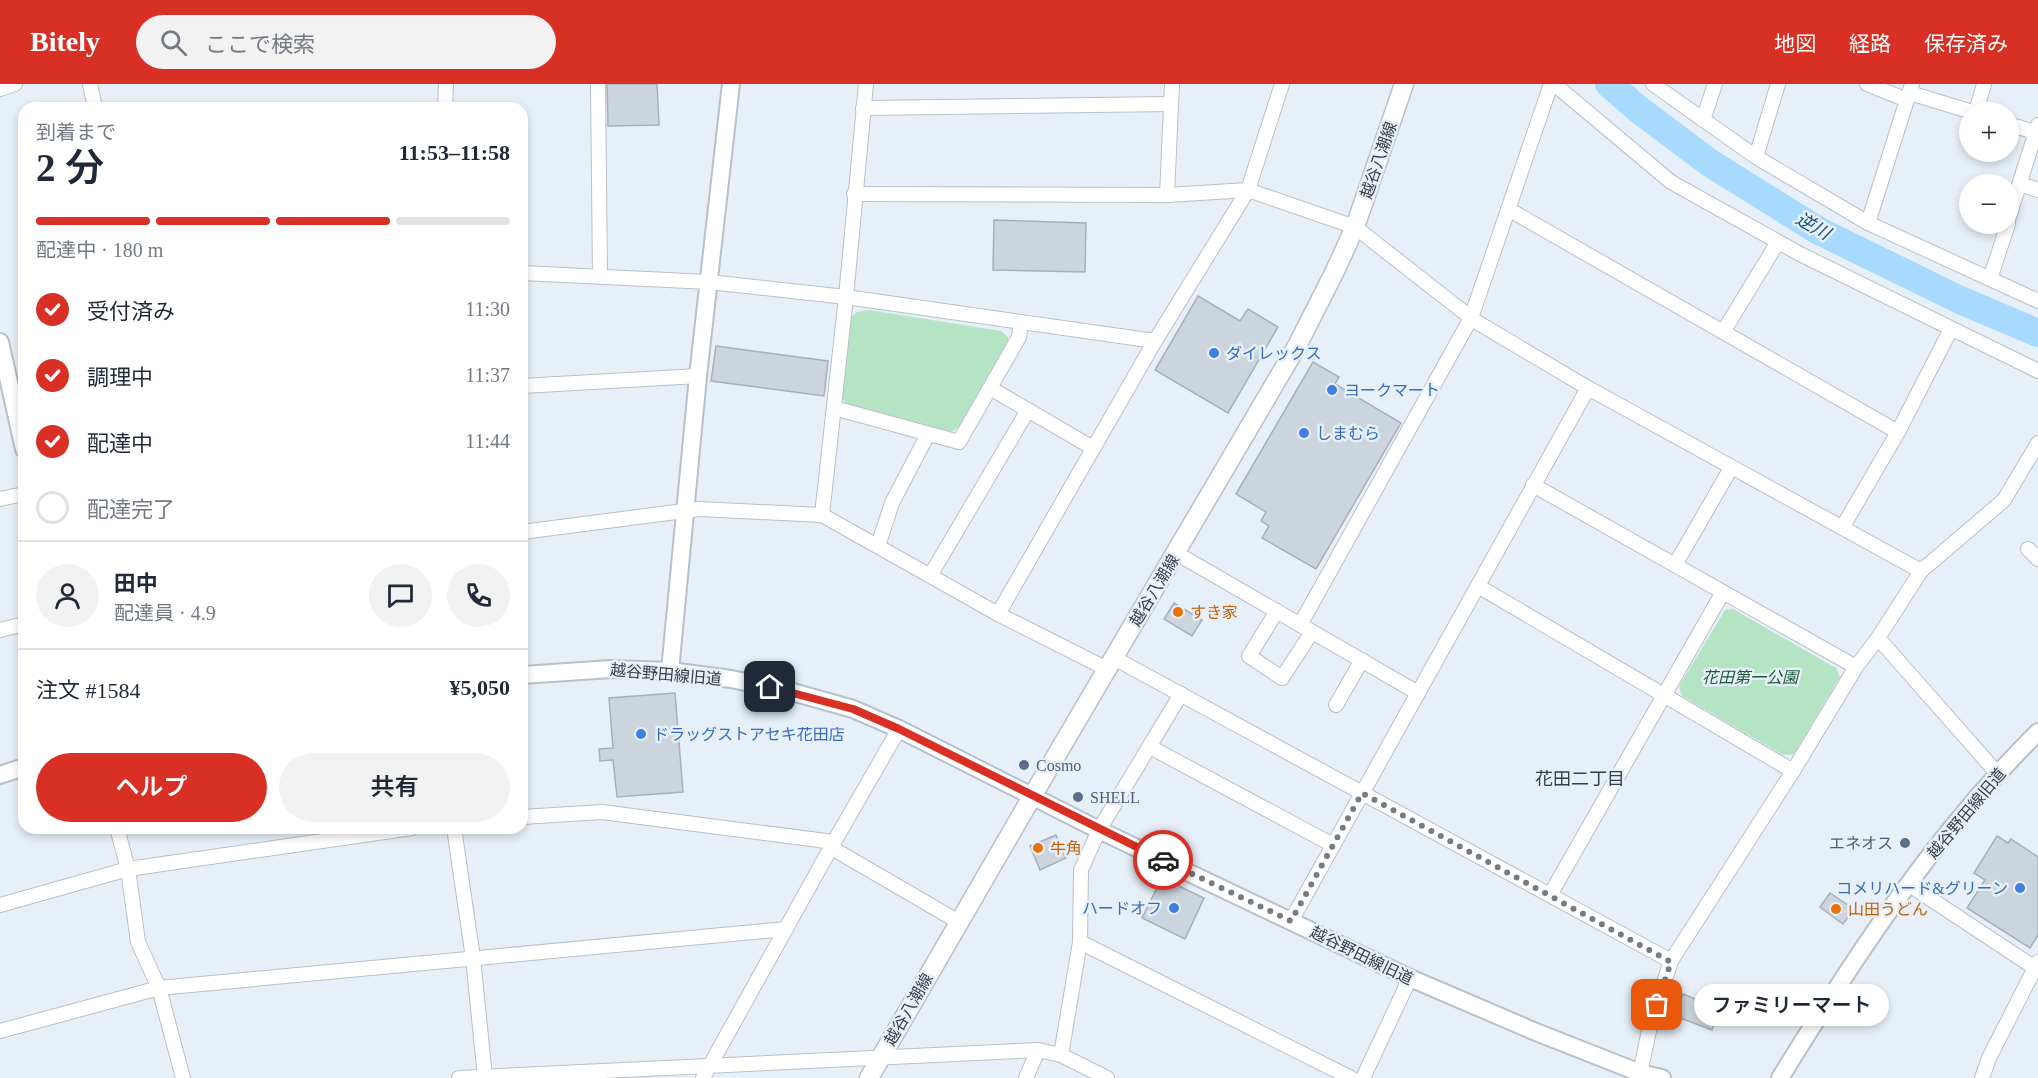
<!DOCTYPE html>
<html lang="ja">
<meta charset="utf-8">
<style>
:root{--surface:#fff;--page:#f2f2f3;--text:#1f2937;--muted:#747a83;--line:#e0e1e3;--accent:#d93025}
body{margin:0;font-family:"Times New Roman","Noto Sans JP",serif;background:var(--page);color:var(--text);height:100vh;display:flex;flex-direction:column;font-size:22px;white-space:nowrap}
*{box-sizing:border-box;margin:0}
p{font-size:20px;color:var(--muted)}
.icon{flex:none;width:33px;height:33px;fill:none;stroke:currentColor;stroke-width:2;stroke-linecap:round;stroke-linejoin:round}
.map{position:relative;flex:1;overflow:hidden}
.sheet{position:absolute;left:18px;top:18px;width:510px;height:732px;display:flex;flex-direction:column;background:var(--surface);border-radius:18px;box-shadow:0 3px 9px #0003}
.sheet>*{flex:none}
.fabs{position:absolute;left:1959px;top:18px;display:grid;gap:12px}
.fabs a{display:grid;place-items:center;width:60px;height:60px;border-radius:50%;background:var(--surface);box-shadow:0 3px 9px #0003;font-size:30px}
.pin{position:absolute;display:grid;place-items:center;width:51px;height:51px;color:#fff;margin:-26px;border-radius:12px;box-shadow:0 3px 9px #0006}
.courier{position:absolute;display:grid;place-items:center;width:60px;height:60px;margin:-30px;border:4px solid #d93025;border-radius:50%;background:#fff;color:#222;box-shadow:0 2px 8px #0007}
.bubble{position:absolute;height:42px;border-radius:21px;background:var(--surface);box-shadow:0 3px 9px #0003;font-size:20px;font-weight:600;line-height:42px;text-align:center}
.headline em{font-style:normal;font-weight:600}
.headline div{display:flex;flex-direction:column-reverse}
.headline{display:flex;align-items:center;justify-content:space-between;height:102px;padding:0 18px}
h1{font-size:39px;font-weight:600;line-height:45px}
.bar{display:grid;grid-template-columns:repeat(4,1fr);gap:9px 6px;align-content:center;height:72px;padding:0 18px}
.bar i{height:8px;border-radius:4px;background:var(--line)}
.bar .on{background:var(--accent)}
.bar p{grid-column:span 4}
.line{display:flex;align-items:center;gap:15px;padding:0 18px;border-top:2px solid var(--line)}
.line div{flex:1}
.round{display:grid;place-items:center;flex:none;width:63px;height:63px;border-radius:32px;background:var(--page)}
ol{padding:0 18px;list-style:none}
li{display:flex;align-items:center;gap:18px;height:66px}
li p{margin-inline-start:auto}
li .icon{padding:6px;border-radius:50%;background:var(--accent);color:#fff;stroke-width:4}
li:last-child{color:var(--muted)}
li i{width:33px;height:33px;border:3px solid var(--line);border-radius:50%}
.button{display:flex;gap:12px;margin-top:auto;padding:12px 18px}
.button a{flex:1;height:69px;border-radius:36px;background:var(--accent);color:#fff;font-size:24px;font-weight:600;line-height:69px;text-align:center}
.button a+a{background:var(--page);color:var(--text)}
header{display:flex;align-items:center;gap:36px;box-sizing:border-box;height:84px;padding:0 30px;background:var(--accent);color:#fff}
header strong{font-size:28px}
nav{display:flex;gap:33px;margin-inline-start:auto;font-size:21px}
.search{width:420px;height:54px;background:var(--page);display:flex;align-items:center;gap:15px;box-sizing:border-box;padding:0 21px;border-radius:33px;color:var(--muted);font-size:22px}
.map>svg:first-child{display:block}
.green{fill:#b5e4c5}
.lines{fill:none;stroke-linecap:round;stroke-linejoin:round}
.river{stroke:#a7dafe;stroke-width:28}
.building{fill:#ccd4dd;stroke:#a7b0b8;stroke-width:1.5}
.minor-casing{stroke:#b8c1c9;stroke-width:16}
.tertiary-casing{stroke:#b8c1c9;stroke-width:20}
.secondary-casing{stroke:#b8c1c9;stroke-width:21}
.minor{stroke:#fff;stroke-width:14}
.tertiary{stroke:#fff;stroke-width:16}
.secondary{stroke:#fff;stroke-width:18}
.done{stroke:#767c81;stroke-width:6;stroke-dasharray:0 10.8}
.route{stroke:#d93025;stroke-width:8}
.shop-dot{fill:#3f7fe0;stroke:#e7f0f9;stroke-width:2}
.food-dot{fill:#e8710a;stroke:#e7f0f9;stroke-width:2}
.service-dot{fill:#5c6f8a;stroke:#e7f0f9;stroke-width:2}
.labels{text-anchor:middle;stroke-width:5;stroke-linejoin:round;paint-order:stroke}
.street-label{font-size:16px;fill:#393d40;stroke:#e7f0f9}
.shop-label{font-size:16px;fill:#366cbe;stroke:#e7f0f9;text-anchor:start}
.food-label{font-size:16px;fill:#c56008;stroke:#e7f0f9;text-anchor:start}
.park-label{font-size:16px;font-style:italic;fill:#1c5838;stroke:#e7f0f9}
.service-label{font-size:16px;fill:#4e5e75;stroke:#e7f0f9;text-anchor:start}
.water-label{font-size:18px;font-style:italic;fill:#165174;stroke:#e7f0f9}
.neighbourhood-label{font-size:18px;fill:#373e45;stroke:#e7f0f9}
</style>
<header>
<strong>Bitely</strong>
<div class="search"><svg class="icon" aria-label="search" viewBox="0 0 24 24"><circle cx="10" cy="10" r="6"/><path d="M15 15l6 6"/></svg>ここで検索</div>
<nav><a>地図</a><a>経路</a><a>保存済み</a></nav>
</header>
<div class="map">
<svg width="2038" height="994" viewBox="0 0 2038 994">
<rect width="100%" height="100%" fill="#e7f0f9"/>
<!-- green -->
<g class="green">
<path d="M869,226L1001,247L1008,253V260L958,344L953,347H944L847,320L843,315L842,305L850,234L857,228Z"/>
<path d="M1733,525L1836,584L1840,593L1794,670L1783,671L1682,612L1679,602L1725,526Z"/>
</g>
<g class="lines">
<!-- river -->
<path class="river" d="M1609,0L1638,25L1710,79L1819,147L1960,216L2038,249"/>
</g>
<!-- building -->
<g class="building">
<path d="M607,0H657L659,41L608,42Z"/>
<path d="M994,136L1086,139L1085,188L993,186Z"/>
<path d="M1198,212L1240,237L1248,225L1278,243L1228,329L1155,286Z"/>
<path d="M716,262L828,277L824,312L711,297Z"/>
<path d="M1313,278L1339,293L1335,300L1401,339L1316,485L1262,454L1269,442L1261,437L1266,428L1236,410Z"/>
<path d="M1174,519L1202,536L1192,552L1164,535Z"/>
<path d="M675,609L683,708L617,713L613,676L600,677L599,665L613,664L609,614Z"/>
<path d="M1056,751L1066,774L1040,786L1030,762Z"/>
<path d="M1997,752L2008,759L2011,755L2038,773V851L2030,864L1967,824L1985,796L1974,789Z"/>
<path d="M1162,794L1204,814L1185,855L1142,834Z"/>
<path d="M1830,809L1854,825L1843,840L1820,823Z"/>
<path d="M1683,910L1720,925L1712,946L1675,932Z"/>
</g>
<g class="lines">
<!-- minor casing -->
<g class="minor-casing">
<g id="minor">
<path d="M90,0L95,24"/>
<path d="M598,0L600,193"/>
<path d="M1554,0L1671,98L1800,170L2038,287"/>
<path d="M1653,0L1756,73L1868,139L2038,217"/>
<path d="M1867,0L1907,16"/>
<path d="M0,5L15,0"/>
<path d="M1910,9L1972,28"/>
<path d="M445,24L446,0"/>
<path d="M863,24L1171,20"/>
<path d="M1976,28L1984,0"/>
<path d="M1703,36L1715,0"/>
<path d="M2008,40L2038,49"/>
<path d="M1756,73L1778,0"/>
<path d="M2020,100L2038,106"/>
<path d="M854,110L1167,111L1248,106L1355,143L1475,237L1588,304L1921,487"/>
<path d="M1167,111L1172,0"/>
<path d="M1508,125L1898,348L1842,444"/>
<path d="M2008,136L2038,41"/>
<path d="M1868,139L1912,0"/>
<path d="M522,189L709,198L846,213L1155,257"/>
<path d="M1990,195L2008,140"/>
<path d="M1723,248L1778,158"/>
<path d="M522,302L698,292"/>
<path d="M990,304L1093,364"/>
<path d="M834,324L959,358L1019,253L1021,238"/>
<path d="M1898,348L1951,245"/>
<path d="M1533,401L1856,583"/>
<path d="M0,415L24,410"/>
<path d="M822,431L846,213L866,0"/>
<path d="M522,448L699,425L822,431L998,530L1107,585"/>
<path d="M878,462L892,419L928,350"/>
<path d="M2028,465L2038,475"/>
<path d="M1176,469L1418,609"/>
<path d="M1675,481L1731,384"/>
<path d="M930,492L1028,326"/>
<path d="M1478,502L1793,687"/>
<path d="M1277,527L1249,572L1282,594L1312,548"/>
<path d="M998,530L1155,257L1248,106L1282,0"/>
<path d="M1300,541L1471,234L1551,0"/>
<path d="M0,546L24,540"/>
<path d="M1878,554L1997,689"/>
<path d="M1114,574L1671,877"/>
<path d="M1336,621L1362,576"/>
<path d="M1150,663L1333,761"/>
<path d="M522,733L602,728L834,758"/>
<path d="M117,744L128,785L138,858L159,904L183,994"/>
<path d="M454,744L473,874L485,993"/>
<path d="M830,763L959,838"/>
<path d="M1908,800L2035,884"/>
<path d="M1550,811L1723,508"/>
<path d="M0,821L128,785L412,744"/>
<path d="M1291,837L1588,304"/>
<path d="M1080,858L1351,994"/>
<path d="M0,947L159,904L786,845"/>
<path d="M1061,971L1080,858L1081,786L1099,746L1181,610"/>
<path d="M459,994L1038,966L1061,971L1107,994"/>
<path d="M703,994L834,758L899,645"/>
<path d="M1026,994L1038,966"/>
<path d="M1363,994L1410,894"/>
<path d="M1639,994L1650,942L1671,877L1793,687L1856,583L1878,554L1921,487L2004,416L2038,359"/>
<path d="M1982,994L1989,974L2038,878"/>
</g>
</g>
<!-- tertiary casing -->
<g class="tertiary-casing">
<g id="tertiary">
<path d="M0,258L24,365"/>
<path d="M670,587L698,292L731,0"/>
<path d="M522,591L611,585L670,587L731,595L789,607L853,625L899,645L1099,746L1410,894L1536,948L1640,989L1662,994"/>
<path d="M0,691L24,683"/>
<path d="M1780,994C1856,871 1935,750 2038,648"/>
</g>
</g>
<!-- secondary casing -->
<g class="secondary-casing">
<path id="secondary" d="M869,994L1033,711L1297,262L1335,187L1355,143L1404,0"/>
</g>
<!-- minor -->
<use href="#minor" class="minor"/>
<!-- tertiary -->
<use href="#tertiary" class="tertiary"/>
<!-- secondary -->
<use href="#secondary" class="secondary"/>
</g>
<g class="lines">
<!-- done -->
<path class="done" d="M1163,776L1291,837L1362,709L1671,878L1657,921"/>
<!-- route -->
<path class="route" d="M770,603L853,625L899,645L1163,776"/>
</g>
<!-- markers -->
<g class="shop-dot">
<circle cx="1214" cy="269" r="6"/>
<circle cx="1332" cy="306" r="6"/>
<circle cx="1304" cy="349" r="6"/>
<circle cx="641" cy="650" r="6"/>
<circle cx="2020" cy="804" r="6"/>
<circle cx="1174" cy="824" r="6"/>
</g>
<g class="food-dot">
<circle cx="1178" cy="528" r="6"/>
<circle cx="1038" cy="764" r="6"/>
<circle cx="1836" cy="825" r="6"/>
</g>
<g class="service-dot">
<circle cx="1024" cy="681" r="6"/>
<circle cx="1078" cy="713" r="6"/>
<circle cx="1905" cy="759" r="6"/>
</g>
<g class="labels">
<!-- street labels -->
<g class="street-label">
<text transform="translate(1378 76) rotate(-71)" y="6">越谷八潮線</text>
<text transform="translate(1154 506) rotate(-59)" y="6">越谷八潮線</text>
<text transform="translate(666 590) rotate(5)" y="6">越谷野田線旧道</text>
<text transform="translate(1966 729) rotate(-50)" y="6">越谷野田線旧道</text>
<text transform="translate(1362 871) rotate(26)" y="6">越谷野田線旧道</text>
<text transform="translate(908 925) rotate(-60)" y="6">越谷八潮線</text>
</g>
<!-- shop labels -->
<g class="shop-label">
<text x="1226" y="275">ダイレックス</text>
<text x="1344" y="312">ヨークマート</text>
<text x="1316" y="355">しまむら</text>
<text x="653" y="656">ドラッグストアセキ花田店</text>
<text x="2008" y="810" text-anchor="end">コメリハード&amp;グリーン</text>
<text x="1162" y="830" text-anchor="end">ハードオフ</text>
</g>
<!-- food labels -->
<g class="food-label">
<text x="1190" y="534">すき家</text>
<text x="1050" y="770">牛角</text>
<text x="1848" y="831">山田うどん</text>
</g>
<!-- park labels -->
<g class="park-label">
<text x="1750" y="599">花田第一公園</text>
</g>
<!-- service labels -->
<g class="service-label">
<text x="1036" y="687">Cosmo</text>
<text x="1090" y="719">SHELL</text>
<text x="1893" y="765" text-anchor="end">エネオス</text>
</g>
<!-- water labels -->
<g class="water-label">
<text transform="translate(1813 142) rotate(30)" y="6">逆川</text>
</g>
<!-- neighbourhood labels -->
<g class="neighbourhood-label">
<text x="1580" y="701">花田二丁目</text>
</g>
</g>
</svg>
<div class="fabs">
<a>+</a>
<a>−</a>
</div>
<div class="pin" style="left:1657px;top:921px;background:#ea580c"><svg class="icon" aria-label="bag" viewBox="0 0 24 24"><path d="M5 8h14l-1 12H6zM9 8a3 3 0 0 1 6 0"/></svg></div>
<div class="pin" style="left:770px;top:603px;background:#1f2937"><svg class="icon" aria-label="home" viewBox="0 0 24 24"><path d="M3 11l9-7 9 7M6 9v11h12V9"/></svg></div>
<div class="courier" style="left:1163px;top:776px"><svg class="icon" aria-label="car" viewBox="0 0 24 24"><path d="M5 17H2v-5l4-1 3-4h7l3 4 3 1v5h-3M9 17h6M6 11h13"/><circle cx="7" cy="17" r="2"/><circle cx="17" cy="17" r="2"/></svg></div>
<div class="bubble" style="left:1694px;top:900px;width:195px">ファミリーマート</div>
<section class="sheet">
<div class="headline"><div><h1>2 分</h1><p>到着まで</p></div><em>11:53–11:58</em></div>
<div class="bar"><i class="on"></i><i class="on"></i><i class="on"></i><i></i><p>配達中 · 180 m</p></div>
<ol>
<li><svg class="icon" aria-label="check" viewBox="0 0 24 24"><path d="M5 12l5 5 9-10"/></svg>受付済み<p>11:30</p></li>
<li><svg class="icon" aria-label="check" viewBox="0 0 24 24"><path d="M5 12l5 5 9-10"/></svg>調理中<p>11:37</p></li>
<li><svg class="icon" aria-label="check" viewBox="0 0 24 24"><path d="M5 12l5 5 9-10"/></svg>配達中<p>11:44</p></li>
<li><i></i>配達完了</li>
</ol>
<div class="line" style="height:108px"><a class="round"><svg class="icon" aria-label="person" viewBox="0 0 24 24"><circle cx="12" cy="8" r="4"/><path d="M4 21q1-7 8-7t8 7"/></svg></a><div><b>田中</b><p>配達員 · 4.9</p></div><a class="round"><svg class="icon" aria-label="chat" viewBox="0 0 24 24"><path d="M4 5h16v11H9l-5 4z"/></svg></a><a class="round"><svg class="icon" aria-label="phone" viewBox="0 0 24 24"><path d="M5 4h4l2 5-3 2q2 4 5 5l2-3 5 2v4C11 20 4 13 5 4z"/></svg></a></div>
<div class="line" style="height:78px"><div>注文 #1584</div><b>¥5,050</b></div>
<div class="button"><a>ヘルプ</a><a>共有</a></div>
</section>
</div>
